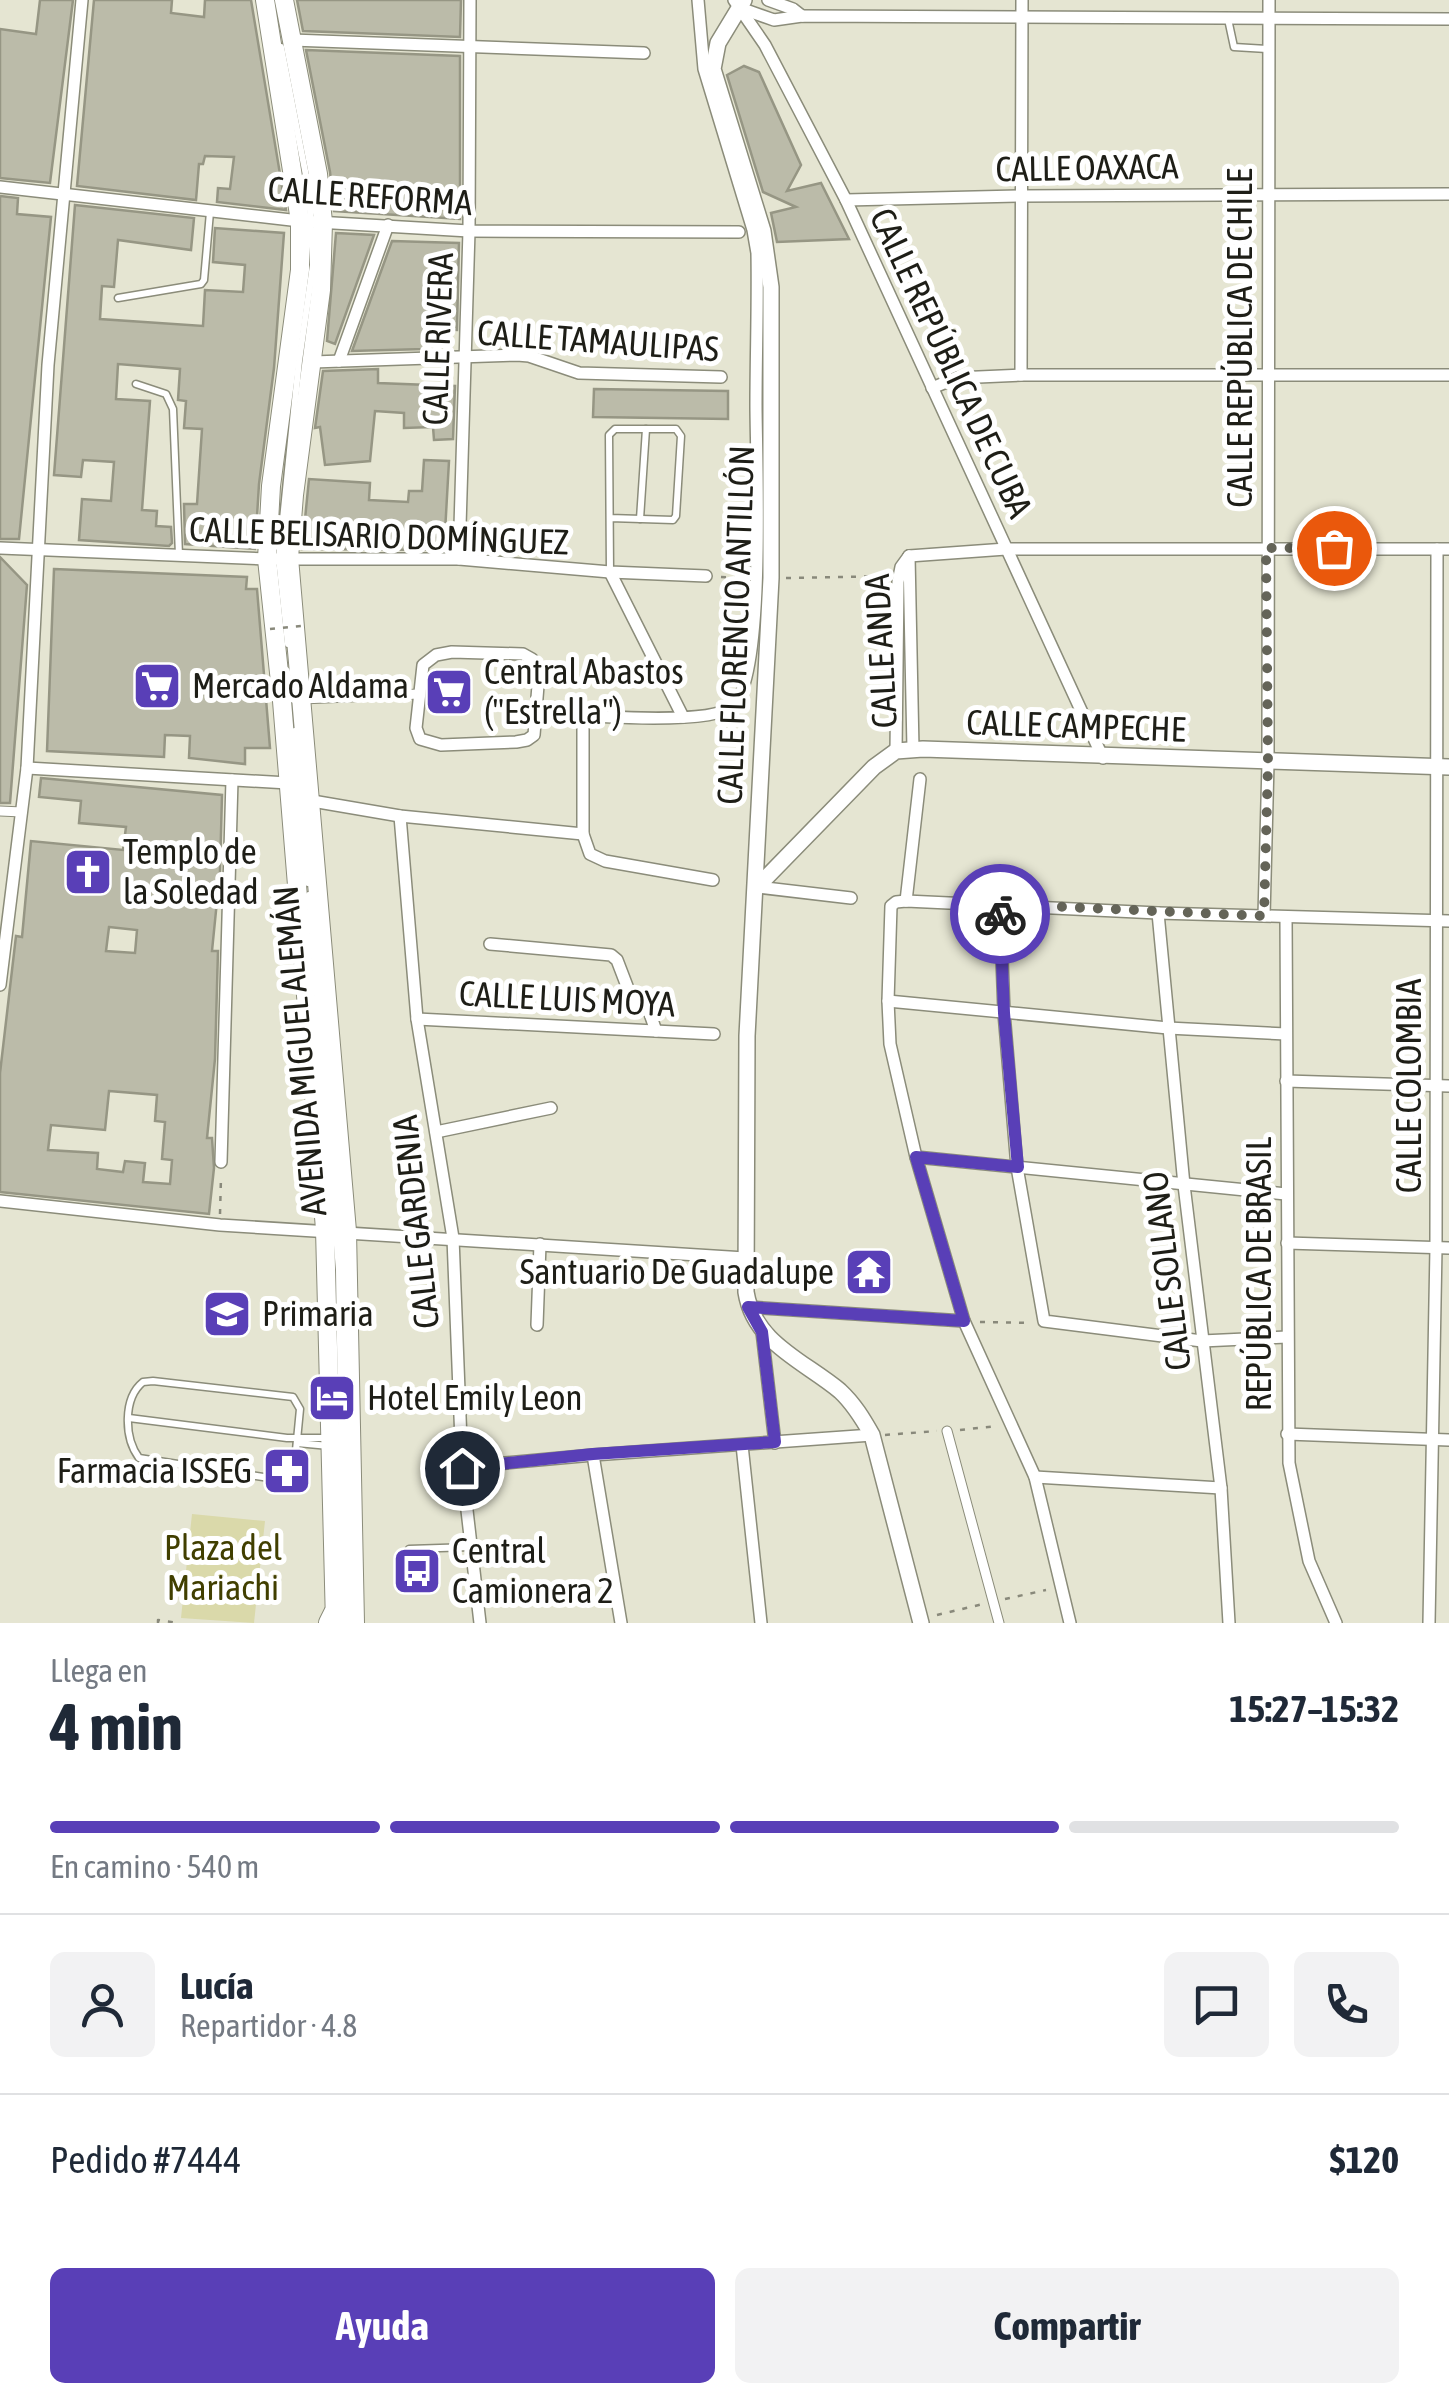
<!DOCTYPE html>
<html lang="es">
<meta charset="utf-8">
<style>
:root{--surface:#fff;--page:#f2f2f3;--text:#1f2937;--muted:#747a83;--line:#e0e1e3;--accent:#593fb7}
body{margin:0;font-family:"Asap Condensed",sans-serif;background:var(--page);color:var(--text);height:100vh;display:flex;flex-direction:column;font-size:38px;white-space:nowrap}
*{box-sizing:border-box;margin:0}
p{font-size:32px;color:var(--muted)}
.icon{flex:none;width:55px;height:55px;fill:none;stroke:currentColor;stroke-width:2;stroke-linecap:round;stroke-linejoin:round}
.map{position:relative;height:1623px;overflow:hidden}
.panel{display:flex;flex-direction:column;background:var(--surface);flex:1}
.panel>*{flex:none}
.pin{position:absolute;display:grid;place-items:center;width:85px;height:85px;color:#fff;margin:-42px;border:5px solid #fff;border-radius:50%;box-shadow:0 2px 10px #0007}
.courier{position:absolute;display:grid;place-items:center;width:100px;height:100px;margin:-50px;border:8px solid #593fb7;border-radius:50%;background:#fff;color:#222;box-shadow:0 2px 12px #0007}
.headline em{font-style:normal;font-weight:700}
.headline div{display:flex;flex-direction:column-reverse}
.headline{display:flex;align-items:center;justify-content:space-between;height:170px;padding:0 50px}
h1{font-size:65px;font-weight:700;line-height:75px}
.bar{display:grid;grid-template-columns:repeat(4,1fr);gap:15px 10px;align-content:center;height:120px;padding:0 50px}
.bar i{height:12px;border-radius:8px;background:var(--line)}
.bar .selected{background:var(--accent)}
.bar p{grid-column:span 4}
.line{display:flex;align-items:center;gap:25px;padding:0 50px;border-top:2px solid var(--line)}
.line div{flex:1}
.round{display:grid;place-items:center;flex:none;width:105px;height:105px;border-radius:15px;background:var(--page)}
.button{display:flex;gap:20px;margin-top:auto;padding:20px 50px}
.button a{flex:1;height:115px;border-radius:15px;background:var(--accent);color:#fff;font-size:40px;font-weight:700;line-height:115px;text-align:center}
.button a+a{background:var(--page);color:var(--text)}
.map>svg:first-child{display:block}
.green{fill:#dad9aa}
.building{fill:#bbbba9;stroke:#969684;stroke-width:2.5;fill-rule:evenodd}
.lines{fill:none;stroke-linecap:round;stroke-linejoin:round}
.service-casing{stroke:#8b8c7a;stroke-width:9}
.pedestrian-casing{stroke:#8b8c7a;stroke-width:11}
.minor-casing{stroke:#8b8c7a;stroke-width:14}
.tertiary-casing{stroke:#8b8c7a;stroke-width:18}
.secondary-casing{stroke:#8b8c7a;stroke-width:20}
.primary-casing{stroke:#8b8c7a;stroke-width:22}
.path{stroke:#89897b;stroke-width:2.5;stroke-dasharray:5 8;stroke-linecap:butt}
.service{stroke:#fff;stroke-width:6}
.pedestrian{stroke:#fff;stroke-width:9}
.minor{stroke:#fff;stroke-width:11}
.tertiary{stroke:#fff;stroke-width:15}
.secondary{stroke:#fff;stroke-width:18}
.primary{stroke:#fff;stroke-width:20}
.path-bridge{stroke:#89897b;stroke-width:2.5;stroke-dasharray:5 8;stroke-linecap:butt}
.done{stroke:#646458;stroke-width:10;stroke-dasharray:0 18}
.route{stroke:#593fb7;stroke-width:12}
.labels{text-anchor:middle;stroke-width:10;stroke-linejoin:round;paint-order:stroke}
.street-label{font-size:35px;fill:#1e1e17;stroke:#fff}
.poi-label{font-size:35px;fill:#1e1e17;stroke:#fff;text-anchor:start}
.park-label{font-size:35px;fill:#413f00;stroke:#fff}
</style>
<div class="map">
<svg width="1449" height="1623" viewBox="0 0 1449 1623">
<rect width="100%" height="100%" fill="#e5e5d2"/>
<!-- green -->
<path class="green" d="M192,1514L265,1521L254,1623L181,1618Z"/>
<!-- building -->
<g class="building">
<path d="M40,0H73L50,183L0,178V29L36,34Z"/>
<path d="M94,0H172L171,13L204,17L205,0H251L286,210L217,202L218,188L230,189L234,157L205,156L203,164H199L196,200L77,186Z"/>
<path d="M297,0H461L460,37L303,31Z"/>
<path d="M306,50L460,56V219L334,211L330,172Z"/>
<path d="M744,66L759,72L801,165L787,191L821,183L849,239L777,242L771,213L796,207L763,192L727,75Z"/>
<path d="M0,196L18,198L17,214L51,217L19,539H0Z"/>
<path d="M75,205L194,218L191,250L118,240L114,287L102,286L100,319L203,326L205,290L243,292L245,265L213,262L215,228L284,233L274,368L259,484L255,549L185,544L184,504H197L202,429L184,428L186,401L178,400L180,369L118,364L116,399L150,401L142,510L157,511L156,526L171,527L172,543L169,546L79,540L82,499L111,501L114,462L83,460L81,477L54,475Z"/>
<path d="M336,233L374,235L335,344L327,341Z"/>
<path d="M392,241L459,243L457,330L425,329L424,349L352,351Z"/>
<path d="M378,369V383L455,386L453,439L434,440L433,427L404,428V413L375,411L370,461L325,465L320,427L315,428L323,371Z"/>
<path d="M594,389L728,391V419L593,417Z"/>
<path d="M424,460L449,461L444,550L302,549L309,479L370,483L369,500L408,502L409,491H422Z"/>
<path d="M0,557L27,585L10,803H0Z"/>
<path d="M54,569L247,577L246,589H257L270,748H245V764L189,758L190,736L165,735L164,757L47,751Z"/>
<path d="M41,778L222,795L220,871L212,951H218L215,1059L207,1138H212L214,1168L209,1214L0,1192V1073L16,936L22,937L31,841L123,850L126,827L79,823L81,801L39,797ZM109,927L137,930L135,953L106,951ZM109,1091L157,1095L155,1121L165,1122L162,1159L172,1160L170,1184L143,1182L145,1163L125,1161L123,1172L97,1169L98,1153L48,1150L51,1125L105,1130Z"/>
</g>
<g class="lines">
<!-- service casing -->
<g class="service-casing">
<g id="service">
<path d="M1228,19L1234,47L1267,49"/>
<path d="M281,47L309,191L313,265L299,361L279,559L288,644"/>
<path d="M118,298L201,284L204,280L210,212"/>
<path d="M136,384L166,394L173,409L179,555"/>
<path d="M640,519L646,429"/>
<path d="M610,571L609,435L615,429H676L681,436L676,516L673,520L610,518"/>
<path d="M295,731L308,883"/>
<path d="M309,895L339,1270L344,1623"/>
<path d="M153,1381L293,1397L300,1409L294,1471L276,1479L139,1458C124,1438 123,1398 143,1382Z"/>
<path d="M129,1418L287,1438H326"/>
<path d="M297,1443L329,1446"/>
<path d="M409,1549L471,1547"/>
</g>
</g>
<!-- pedestrian casing -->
<g class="pedestrian-casing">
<g id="pedestrian">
<path d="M302,699L419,694"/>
<path d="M0,811L22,812"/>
<path d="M947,1431L999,1623"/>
</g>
</g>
<!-- minor casing -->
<g class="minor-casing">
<g id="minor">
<path d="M734,0L765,45L846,200L1103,758"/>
<path d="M768,0L793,9L802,16"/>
<path d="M740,8L774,20L802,16L1449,19"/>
<path d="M292,40L644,53"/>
<path d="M0,187L300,221L469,231L739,232"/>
<path d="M846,200L1020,196L1449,194"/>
<path d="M339,361L388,225"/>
<path d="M313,362L517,355L529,356L579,373L721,377"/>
<path d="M1021,375L1022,0"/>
<path d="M932,388L956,378L1021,375H1449"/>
<path d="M0,548L267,559H459L610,572L706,576"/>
<path d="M909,556L1006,549H1449"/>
<path d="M909,556L913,749"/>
<path d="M459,559L469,231L470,0"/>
<path d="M610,572L683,717"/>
<path d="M452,652L523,654L532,659L539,673L534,735L527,740L516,742L441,745L420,739L416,728L423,665L436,655Z"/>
<path d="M538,712C573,715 711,727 733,706C766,676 756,457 756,405C756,355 758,304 757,253L753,230L704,69L698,0"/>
<path d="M583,715V834L590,854L605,861L713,880"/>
<path d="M896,751L898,582L901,567L909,556"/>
<path d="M27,768L288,783"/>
<path d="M289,797L400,816L583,834"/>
<path d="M400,816L417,1019L453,1238L462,1467L480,1623"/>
<path d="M757,887L851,898"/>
<path d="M906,901L920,779"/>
<path d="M1000,905L1004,1013L1017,1167L1044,1321L1202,1341L1287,1337"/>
<path d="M1158,913L1184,1185L1221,1488L1229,1623"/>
<path d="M1264,916L1268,763L1269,0"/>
<path d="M1286,917L1289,1463L1309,1561L1336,1623"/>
<path d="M490,944L611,955L617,960L635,1007L649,1011L656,1031"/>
<path d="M0,985L27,768L48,365L82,0"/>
<path d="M888,1001L1168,1028L1286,1034"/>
<path d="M417,1019L714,1034"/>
<path d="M1286,1081L1449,1086"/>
<path d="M436,1132L551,1108"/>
<path d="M916,1157L1286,1194"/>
<path d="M221,1162L232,780"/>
<path d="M0,1201L220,1225L745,1258"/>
<path d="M1287,1243L1449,1248"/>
<path d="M748,1307L964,1321"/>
<path d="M537,1325L540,1244"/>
<path d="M762,1332L775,1443"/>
<path d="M1287,1434L1449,1440"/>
<path d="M742,1445L761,1623"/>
<path d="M593,1455L621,1623"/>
<path d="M462,1467L593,1455L872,1435"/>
<path d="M1035,1477L1221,1488"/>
<path d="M1070,1623L1035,1477L964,1321L916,1157L890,1044L888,1001L891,906L896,902L906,901L1158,913L1449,921"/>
<path d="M1429,1623L1436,1248L1437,549"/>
</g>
</g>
<!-- tertiary casing -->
<g class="tertiary-casing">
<g id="tertiary">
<path d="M744,0L718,43L713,69L763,231L771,287V578L747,1036L746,1292C754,1343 804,1361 840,1391C854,1404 863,1419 872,1435L921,1623"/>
<path d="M757,887L874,767L896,751L923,749L1449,767"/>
</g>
</g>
<!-- secondary casing -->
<g class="secondary-casing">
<g id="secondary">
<path d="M265,0L300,221V270L271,486L267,559L282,701L325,1229L335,1623"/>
<path d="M284,0L318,174L323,222L321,290L294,495L289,558L347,1231L355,1623"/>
</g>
</g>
<!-- primary casing -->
<g class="primary-casing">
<path id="primary" d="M329,1623L334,1613"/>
</g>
<!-- path -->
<g class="path">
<path d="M721,577L743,578"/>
<path d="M786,578L888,576"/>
<path d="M220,1214L221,1177"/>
<path d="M980,1322L1032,1323"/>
<path d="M960,1430L997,1426"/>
<path d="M885,1435L937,1431"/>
<path d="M1005,1599L1046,1590"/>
<path d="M937,1615L983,1604"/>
<path d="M158,1623V1620L179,1623"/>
</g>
<!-- service -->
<use href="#service" class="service"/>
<!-- pedestrian -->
<use href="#pedestrian" class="pedestrian"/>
<!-- minor -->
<use href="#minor" class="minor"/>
<!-- tertiary -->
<use href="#tertiary" class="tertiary"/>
<!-- secondary -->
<use href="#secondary" class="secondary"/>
<!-- primary -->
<use href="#primary" class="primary"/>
<!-- path-bridge -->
<path class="path-bridge" d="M270,629L301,626"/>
</g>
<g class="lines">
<!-- done -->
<path class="done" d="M1000,914V904L1264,916L1268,763L1266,548H1334"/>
<!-- route -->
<path class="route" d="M462,1468L593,1454L775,1442L762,1332L748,1307L964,1321L916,1157L1018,1167L1004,1013L1000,914"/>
</g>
<!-- icons -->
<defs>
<g id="supermarket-square" transform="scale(2.5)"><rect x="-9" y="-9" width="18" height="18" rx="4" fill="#593fb7" stroke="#fff"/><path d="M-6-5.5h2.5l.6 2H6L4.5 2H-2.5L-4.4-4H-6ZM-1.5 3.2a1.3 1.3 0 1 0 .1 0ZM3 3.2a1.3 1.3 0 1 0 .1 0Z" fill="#fff"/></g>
<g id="church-square" transform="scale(2.5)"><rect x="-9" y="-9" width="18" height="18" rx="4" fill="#593fb7" stroke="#fff"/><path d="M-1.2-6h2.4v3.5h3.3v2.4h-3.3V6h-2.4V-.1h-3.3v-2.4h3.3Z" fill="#fff"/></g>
<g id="temple-square" transform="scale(2.5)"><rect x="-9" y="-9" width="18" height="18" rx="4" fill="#593fb7" stroke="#fff"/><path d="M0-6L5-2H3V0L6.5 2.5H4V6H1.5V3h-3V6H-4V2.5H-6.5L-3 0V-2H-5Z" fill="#fff"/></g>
<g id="school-square" transform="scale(2.5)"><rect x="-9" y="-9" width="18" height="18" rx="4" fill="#593fb7" stroke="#fff"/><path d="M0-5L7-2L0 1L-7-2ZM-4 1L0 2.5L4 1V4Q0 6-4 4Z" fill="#fff"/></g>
<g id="hotel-square" transform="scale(2.5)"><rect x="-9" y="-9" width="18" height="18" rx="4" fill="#593fb7" stroke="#fff"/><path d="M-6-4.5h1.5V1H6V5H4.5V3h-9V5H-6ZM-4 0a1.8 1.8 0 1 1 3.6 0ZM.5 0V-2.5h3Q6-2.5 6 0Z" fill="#fff"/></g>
<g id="pharmacy-square" transform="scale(2.5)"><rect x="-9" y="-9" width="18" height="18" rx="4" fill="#593fb7" stroke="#fff"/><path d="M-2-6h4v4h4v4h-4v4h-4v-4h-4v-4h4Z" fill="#fff"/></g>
<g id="bus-square" transform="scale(2.5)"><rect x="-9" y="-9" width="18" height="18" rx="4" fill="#593fb7" stroke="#fff"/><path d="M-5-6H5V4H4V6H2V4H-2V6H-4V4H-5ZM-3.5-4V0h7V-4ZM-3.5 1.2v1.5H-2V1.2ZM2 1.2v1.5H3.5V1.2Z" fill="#fff"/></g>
</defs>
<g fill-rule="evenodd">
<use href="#supermarket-square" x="157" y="686"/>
<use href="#supermarket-square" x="449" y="692"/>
<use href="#church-square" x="88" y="872"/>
<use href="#temple-square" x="869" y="1272"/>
<use href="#school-square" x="227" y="1314"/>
<use href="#hotel-square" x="332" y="1398"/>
<use href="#pharmacy-square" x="287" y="1471"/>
<use href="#bus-square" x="417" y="1571"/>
</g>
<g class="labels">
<!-- street labels -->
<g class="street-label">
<text transform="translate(1087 168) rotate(-1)" y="12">CALLE OAXACA</text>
<text transform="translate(370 196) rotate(4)" y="12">CALLE REFORMA</text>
<text transform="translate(1240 338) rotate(-90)" y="12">CALLE REPÚBLICA DE CHILE</text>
<text transform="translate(438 339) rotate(-88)" y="12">CALLE RIVERA</text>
<text transform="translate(598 341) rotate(4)" y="12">CALLE TAMAULIPAS</text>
<text transform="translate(951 363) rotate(65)" y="12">CALLE REPÚBLICA DE CUBA</text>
<text transform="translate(379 536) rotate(2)" y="12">CALLE BELISARIO DOMÍNGUEZ</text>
<text transform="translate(736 625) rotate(-88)" y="12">CALLE FLORENCIO ANTILLÓN</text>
<text transform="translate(881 651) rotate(-93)" y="12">CALLE ANDA</text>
<text transform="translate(1076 726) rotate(2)" y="12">CALLE CAMPECHE</text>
<text transform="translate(567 999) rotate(3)" y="12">CALLE LUIS MOYA</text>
<text transform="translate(300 1051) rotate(-95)" y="12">AVENIDA MIGUEL ALEMÁN</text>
<text transform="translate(1409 1086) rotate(-90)" y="12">CALLE COLOMBIA</text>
<text transform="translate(416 1222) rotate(-96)" y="12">CALLE GARDENIA</text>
<text transform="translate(1167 1271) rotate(-97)" y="12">CALLE SOLLANO</text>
<text transform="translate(1259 1274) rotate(-90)" y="12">REPÚBLICA DE BRASIL</text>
</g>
<!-- poi labels -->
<g class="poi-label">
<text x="484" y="684">Central Abastos<tspan x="484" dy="40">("Estrella")</tspan></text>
<text x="192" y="698">Mercado Aldama</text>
<text x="123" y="864">Templo de<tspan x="123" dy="40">la Soledad</tspan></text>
<text x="834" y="1284" text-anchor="end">Santuario De Guadalupe</text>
<text x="262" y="1326">Primaria</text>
<text x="367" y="1410">Hotel Emily Leon</text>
<text x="252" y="1483" text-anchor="end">Farmacia ISSEG</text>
<text x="452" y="1563">Central<tspan x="452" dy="40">Camionera 2</tspan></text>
</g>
<!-- park labels -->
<g class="park-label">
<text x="223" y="1560">Plaza del<tspan x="223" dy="40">Mariachi</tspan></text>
</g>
</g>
</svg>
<div class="pin" style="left:1334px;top:548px;background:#ea580c"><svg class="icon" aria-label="bag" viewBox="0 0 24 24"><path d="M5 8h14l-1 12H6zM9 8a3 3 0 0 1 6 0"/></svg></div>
<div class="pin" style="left:462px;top:1468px;background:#1f2937"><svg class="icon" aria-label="home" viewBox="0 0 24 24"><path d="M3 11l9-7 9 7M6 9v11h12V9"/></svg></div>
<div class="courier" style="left:1000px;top:914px"><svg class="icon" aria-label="bike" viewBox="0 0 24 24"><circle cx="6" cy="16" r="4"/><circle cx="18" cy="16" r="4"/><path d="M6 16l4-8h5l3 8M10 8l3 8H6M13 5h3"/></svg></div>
</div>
<section class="panel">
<div class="headline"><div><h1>4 min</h1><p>Llega en</p></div><em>15:27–15:32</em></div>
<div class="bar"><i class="selected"></i><i class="selected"></i><i class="selected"></i><i></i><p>En camino · 540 m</p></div>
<div class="line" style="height:180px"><a class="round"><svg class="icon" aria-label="person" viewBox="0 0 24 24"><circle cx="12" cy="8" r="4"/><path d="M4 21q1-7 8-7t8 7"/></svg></a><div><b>Lucía</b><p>Repartidor · 4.8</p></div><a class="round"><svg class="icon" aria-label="chat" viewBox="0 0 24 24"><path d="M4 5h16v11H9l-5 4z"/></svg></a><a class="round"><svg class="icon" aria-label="phone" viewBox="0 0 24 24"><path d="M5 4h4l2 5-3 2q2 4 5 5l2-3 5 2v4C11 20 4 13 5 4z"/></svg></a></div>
<div class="line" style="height:130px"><div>Pedido #7444</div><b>$120</b></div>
<div class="button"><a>Ayuda</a><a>Compartir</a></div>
</section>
